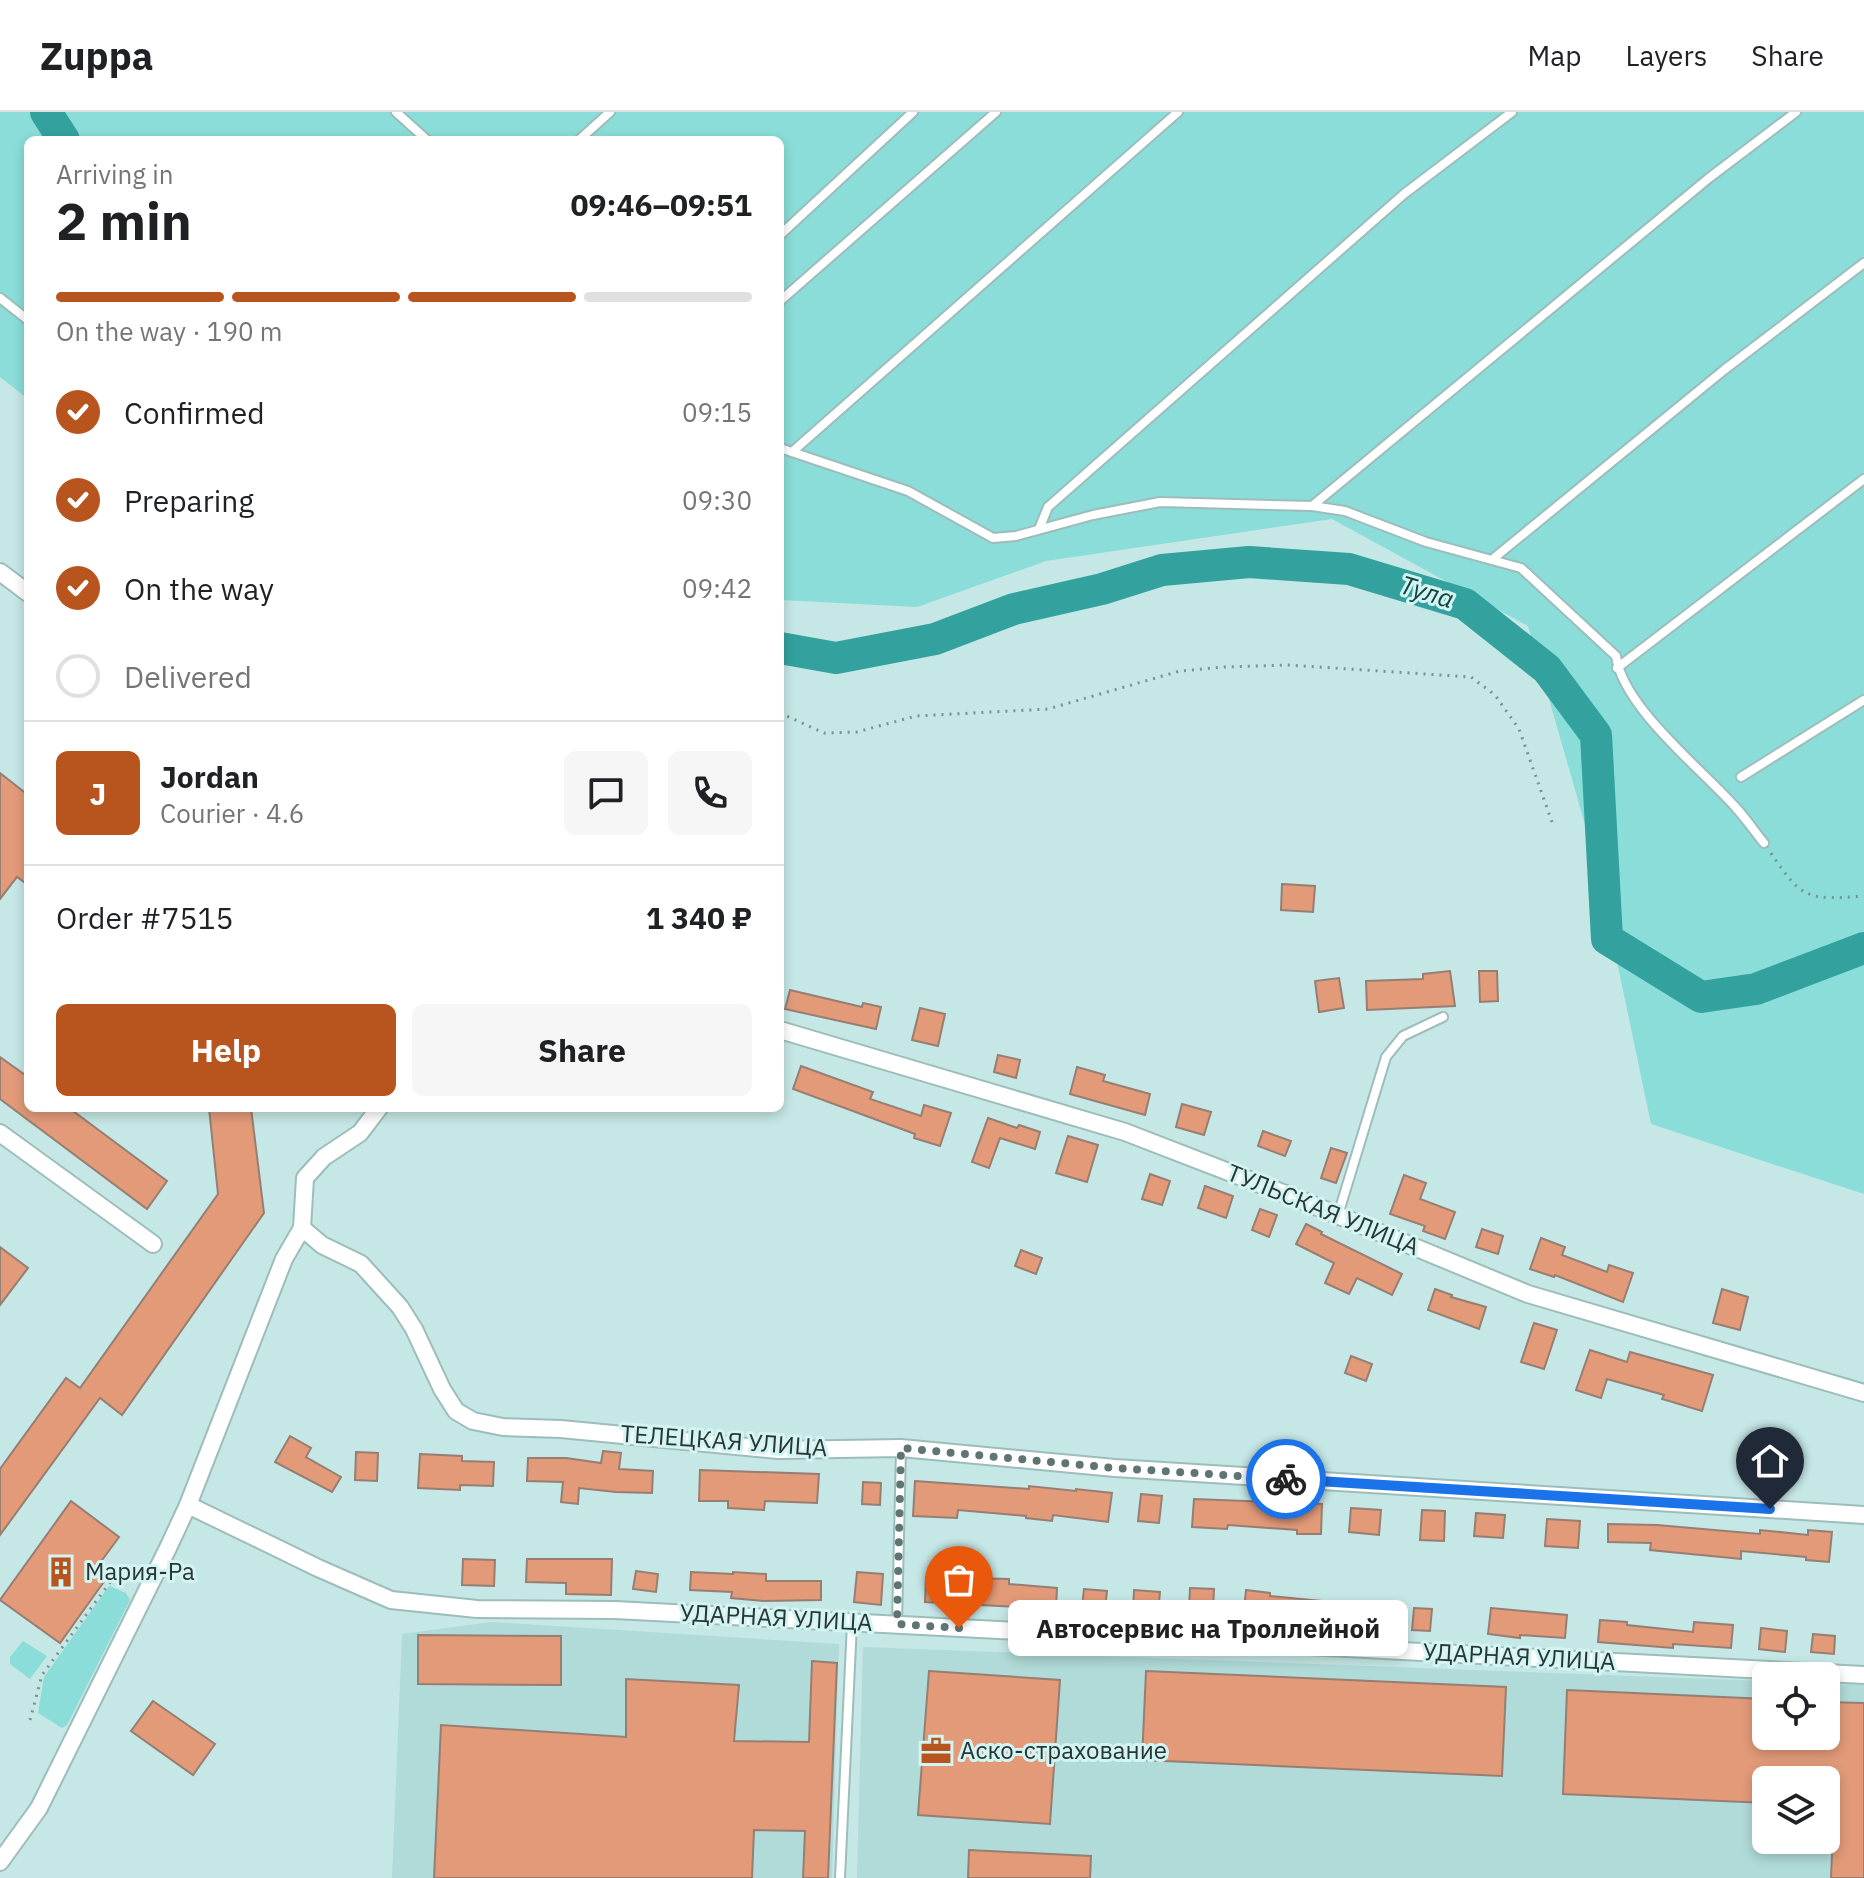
<!DOCTYPE html>
<meta charset="utf-8">
<style>
:root{--surface:#fff;--page:#f6f6f6;--text:#202124;--muted:#757577;--line:#e0e0e0;--accent:#b8541d}
body{margin:0;font-family:"IBM Plex Sans",sans-serif;background:var(--page);color:var(--text);height:100vh;display:flex;flex-direction:column;font-size:30px;white-space:nowrap}
*{box-sizing:border-box;margin:0}
p{font-size:26px;color:var(--muted)}
.icon{flex:none;width:44px;height:44px;fill:none;stroke:currentColor;stroke-width:2;stroke-linecap:round;stroke-linejoin:round}
.map{position:relative;flex:1;overflow:hidden}
.sheet{position:absolute;left:24px;top:24px;width:760px;height:976px;display:flex;flex-direction:column;background:var(--surface);border-radius:12px;box-shadow:0 4px 12px #0003}
.sheet>*{flex:none}
.buttons{position:absolute;left:1752px;top:1550px;display:grid;gap:16px}
.buttons a{display:grid;place-items:center;width:88px;height:88px;border-radius:12px;background:var(--surface);box-shadow:0 4px 12px #0003;font-size:40px}
.pin{position:absolute;display:grid;place-items:center;width:68px;height:68px;color:#fff;margin:-82px -34px;border-radius:50% 50% 50% 0;rotate:-45deg;box-shadow:0 0 8px #0007}
.pin .icon{rotate:45deg}
.courier{position:absolute;display:grid;place-items:center;width:80px;height:80px;margin:-40px;border:6px solid #1a73e8;border-radius:50%;background:#fff;color:#222;box-shadow:0 2px 10px #0007}
.bubble{position:absolute;height:56px;border-radius:12px;background:var(--surface);box-shadow:0 4px 12px #0003;font-size:26px;font-weight:800;line-height:56px;text-align:center}
.headline em{font-style:normal;font-weight:800}
.headline div{display:flex;flex-direction:column-reverse}
.headline{display:flex;align-items:center;justify-content:space-between;height:136px;padding:0 32px}
h1{font-size:52px;font-weight:800;line-height:60px}
.bar{display:grid;grid-template-columns:repeat(4,1fr);gap:12px 8px;align-content:center;height:96px;padding:0 32px}
.bar i{height:10px;border-radius:6px;background:var(--line)}
.bar .selected{background:var(--accent)}
.bar p{grid-column:span 4}
.line{display:flex;align-items:center;gap:20px;padding:0 32px;border-top:2px solid var(--line)}
.line div{flex:1}
.round{display:grid;place-items:center;flex:none;width:84px;height:84px;border-radius:12px;background:var(--page)}
ol{padding:0 32px;list-style:none}
li{display:flex;align-items:center;gap:24px;height:88px}
li p{margin-inline-start:auto}
li .icon{padding:8px;border-radius:50%;background:var(--accent);color:#fff;stroke-width:4}
li:last-child{color:var(--muted)}
li i{width:44px;height:44px;border:4px solid var(--line);border-radius:50%}
.button{display:flex;gap:16px;margin-top:auto;padding:16px 32px}
.button a{flex:1;height:92px;border-radius:12px;background:var(--accent);color:#fff;font-size:32px;font-weight:800;line-height:92px;text-align:center}
.button a+a{background:var(--page);color:var(--text)}
header{display:flex;align-items:center;gap:48px;box-sizing:border-box;height:112px;padding:0 40px;background:var(--surface);border-bottom:2px solid var(--line)}
header strong{font-size:38px}
nav{display:flex;gap:44px;margin-inline-start:auto;font-size:28px}
.map>svg:first-child{display:block}
.built{fill:#b0dbd8;fill-rule:evenodd}
.green{fill:#8addd8}
.lines{fill:none;stroke-linecap:round;stroke-linejoin:round}
.river{stroke:#33a19d;stroke-width:32}
.building{fill:#e29a79;stroke:#977e73;stroke-width:2}
.service-casing{stroke:#9dbdbb;stroke-width:12}
.minor-casing{stroke:#9dbdbb;stroke-width:20}
.path{stroke:#7b9291;stroke-width:3;stroke-dasharray:2 6;stroke-linecap:butt}
.service{stroke:#fff;stroke-width:8}
.minor{stroke:#fff;stroke-width:16}
.done{stroke:#607473;stroke-width:8;stroke-dasharray:0 14.4}
.route{stroke:#1a73e8;stroke-width:10}
.labels{text-anchor:middle;stroke-width:6;stroke-linejoin:round;paint-order:stroke}
.street-label{font-size:24px;fill:#293635;stroke:#d2f4f2}
.poi-label{font-size:24px;fill:#293635;stroke:#d2f4f2;text-anchor:start}
.water-label{font-size:26px;font-style:italic;fill:#124341;stroke:#d2f4f2}
</style>
<header>
<strong>Zuppa</strong>
<nav><a>Map</a><a>Layers</a><a>Share</a></nav>
</header>
<div class="map">
<svg width="1864" height="1766" viewBox="0 0 1864 1766">
<rect width="100%" height="100%" fill="#c5e7e5"/>
<!-- built -->
<g class="built">
<path d="M491,1510L839,1532L832,1766H392L402,1522Z"/>
<path d="M863,1535L1766,1569V1624H1826V1572L1864,1573V1766H857ZM1766,1668H1826V1728H1766Z"/>
</g>
<!-- green -->
<g class="green">
<path d="M0,0H1864V1082L1651,1012L1597,754L1528,514L1332,407L1046,449L917,495L780,488V28H28V287L0,265Z"/>
<path d="M109,1474L126,1481L130,1488L67,1613L62,1616L38,1601L44,1565Z"/>
<path d="M23,1529L47,1544L30,1567L10,1552V1545Z"/>
</g>
<g class="lines">
<!-- river -->
<g class="river">
<path d="M46,0L64,28"/>
<path d="M780,536L836,546L935,527L1014,497L1102,477L1162,458L1249,450L1349,457L1465,492L1547,557L1596,623L1607,827L1701,885L1756,877L1864,836"/>
</g>
</g>
<!-- building -->
<g class="building">
<path d="M0,661L28,683V773L17,765L0,787Z"/>
<path d="M1282,772L1315,774L1313,800L1281,798Z"/>
<path d="M1450,859L1455,894L1367,898L1366,869L1423,867V862Z"/>
<path d="M1479,859H1497L1498,889L1480,890Z"/>
<path d="M1339,866L1344,896L1319,900L1315,869Z"/>
<path d="M790,878L862,895L863,891L881,895L876,917L785,897Z"/>
<path d="M920,896L945,902L938,934L912,928Z"/>
<path d="M998,943L1020,948L1016,966L994,960Z"/>
<path d="M0,945L28,965V996H69L167,1069L147,1097L0,987Z"/>
<path d="M801,954L873,980L870,987L921,1004L924,993L951,1001L940,1034L914,1026L915,1022L793,977Z"/>
<path d="M1077,955L1105,963L1103,969L1150,982L1145,1003L1070,982Z"/>
<path d="M1182,992L1211,1000L1204,1023L1176,1015Z"/>
<path d="M209,996H251L264,1101L122,1303L100,1286L0,1423V1357L66,1266L80,1276L218,1082Z"/>
<path d="M988,1006L1017,1016L1019,1013L1040,1020L1035,1037L1000,1026L989,1056L972,1050Z"/>
<path d="M1263,1019L1291,1029L1285,1044L1258,1034Z"/>
<path d="M1068,1024L1098,1033L1087,1070L1056,1061Z"/>
<path d="M1331,1036L1347,1041L1336,1071L1321,1066Z"/>
<path d="M1150,1062L1170,1069L1162,1093L1142,1087Z"/>
<path d="M1404,1063L1426,1071L1420,1087L1455,1100L1445,1127L1423,1119L1425,1114L1390,1102Z"/>
<path d="M1205,1074L1233,1084L1226,1106L1198,1096Z"/>
<path d="M1260,1097L1277,1103L1269,1125L1252,1118Z"/>
<path d="M1306,1112L1322,1120L1321,1122L1402,1162L1392,1183L1357,1166L1349,1182L1325,1171L1334,1151L1296,1132Z"/>
<path d="M1482,1117L1503,1124L1498,1142L1476,1135Z"/>
<path d="M1541,1126L1565,1135L1562,1143L1607,1160L1609,1153L1633,1161L1623,1190L1555,1163L1554,1165L1530,1157Z"/>
<path d="M0,1135L28,1156L0,1193Z"/>
<path d="M1021,1138L1042,1146L1036,1162L1015,1154Z"/>
<path d="M1435,1177L1452,1183L1451,1185L1486,1195L1479,1217L1428,1198Z"/>
<path d="M1722,1177L1748,1185L1740,1218L1713,1211Z"/>
<path d="M1534,1211L1557,1218L1544,1257L1521,1250Z"/>
<path d="M1590,1238L1627,1250L1630,1240L1713,1263L1702,1299L1662,1287L1664,1283L1607,1267L1601,1286L1576,1278Z"/>
<path d="M1351,1244L1372,1252L1366,1269L1345,1261Z"/>
<path d="M290,1324L311,1336L306,1345L341,1365L332,1380L275,1350Z"/>
<path d="M603,1339L621,1341L619,1357L653,1359L652,1381L616,1380L579,1376L578,1392L561,1390L563,1370L527,1369L528,1346H566L601,1351Z"/>
<path d="M356,1340L378,1341L377,1369L355,1368Z"/>
<path d="M420,1342L462,1344V1349L494,1350L493,1374L460,1373V1378L418,1376Z"/>
<path d="M700,1358L819,1362L817,1391L765,1389L764,1398L728,1396V1389H699Z"/>
<path d="M915,1369L1029,1377V1374L1076,1379V1377L1112,1381L1108,1410L1053,1403L1052,1409L1026,1406V1404L958,1398L957,1406L913,1404Z"/>
<path d="M863,1370L881,1371L880,1393L862,1392Z"/>
<path d="M1141,1382L1162,1384L1159,1411L1138,1409Z"/>
<path d="M1194,1387L1322,1392L1321,1422H1297V1418L1228,1413L1227,1417L1192,1415Z"/>
<path d="M71,1389L119,1425L97,1455L108,1464L60,1531L0,1488Z"/>
<path d="M1351,1396L1381,1398L1379,1423L1349,1420Z"/>
<path d="M1422,1398L1445,1399L1444,1429L1420,1428Z"/>
<path d="M1476,1401L1505,1403L1503,1426L1474,1424Z"/>
<path d="M1547,1407L1580,1409L1578,1436L1545,1434Z"/>
<path d="M1608,1412L1657,1413L1760,1422V1418L1808,1423V1418L1832,1420L1829,1450L1806,1448V1445L1741,1439V1447L1650,1438L1651,1431L1608,1430Z"/>
<path d="M463,1447L495,1448L494,1474L462,1473Z"/>
<path d="M527,1447H612L611,1483L566,1482V1471L526,1470Z"/>
<path d="M636,1459L658,1462L656,1480L633,1477Z"/>
<path d="M691,1460L733,1462V1460L766,1462V1469H821V1488L764,1489L731,1486L732,1480L690,1478Z"/>
<path d="M857,1460L883,1462L881,1493L854,1490Z"/>
<path d="M926,1465L1009,1467V1472L1057,1476L1056,1497L925,1490Z"/>
<path d="M1190,1476L1214,1477L1213,1498L1189,1497Z"/>
<path d="M1084,1477L1107,1479L1105,1497L1082,1495Z"/>
<path d="M1134,1478L1160,1480L1158,1501L1133,1499Z"/>
<path d="M1246,1478L1270,1481V1484L1321,1489L1319,1512L1267,1507V1511L1243,1508Z"/>
<path d="M1360,1490H1379L1378,1513L1359,1512Z"/>
<path d="M1414,1496L1432,1497L1430,1519L1412,1518Z"/>
<path d="M1491,1496L1567,1503L1565,1526L1520,1523V1526L1488,1522Z"/>
<path d="M1600,1508L1627,1510V1513L1693,1520L1694,1510L1733,1513L1731,1536L1673,1532V1536L1598,1530Z"/>
<path d="M1761,1516L1787,1519L1785,1540L1759,1537Z"/>
<path d="M1813,1522L1835,1524L1834,1542L1811,1540Z"/>
<path d="M418,1523L561,1524V1573L418,1572Z"/>
<path d="M812,1549L837,1551L828,1766H803L805,1719L754,1718L752,1766H434L441,1613L626,1625V1567L739,1573L734,1629L809,1630Z"/>
<path d="M929,1559L1060,1568L1050,1712L918,1703Z"/>
<path d="M1146,1559L1506,1575L1502,1664L1142,1648Z"/>
<path d="M1567,1578L1766,1587V1624H1826V1590L1864,1591V1766H1831L1834,1694H1826V1668H1766V1691L1563,1682Z"/>
<path d="M153,1589L215,1632L193,1663L131,1619Z"/>
<path d="M969,1738L1091,1744L1090,1766H968Z"/>
</g>
<g class="lines">
<!-- service casing -->
<g class="service-casing">
<g id="service">
<path d="M396,0L427,28"/>
<path d="M579,28L610,0"/>
<path d="M780,123L913,0"/>
<path d="M0,186L28,208"/>
<path d="M780,189L996,0"/>
<path d="M780,336L908,379L993,426L1016,424L1093,403L1160,390L1312,394L1345,399L1426,430L1521,456L1616,544C1623,596 1703,658 1737,697C1747,708 1755,720 1764,731"/>
<path d="M792,340L1178,0"/>
<path d="M1312,394L1709,66L1796,0"/>
<path d="M1039,417L1048,395L1404,82L1512,0"/>
<path d="M1494,446L1724,258L1864,151"/>
<path d="M1617,556L1864,367"/>
<path d="M1741,665L1864,588"/>
<path d="M1338,1103L1386,945L1403,924L1443,905"/>
<path d="M897,1512L901,1336"/>
<path d="M840,1766L852,1511"/>
</g>
</g>
<!-- minor casing -->
<g class="minor-casing">
<g id="minor">
<path d="M0,460L28,481"/>
<path d="M780,918L1125,1020L1296,1086L1528,1182L1864,1281"/>
<path d="M0,1021L153,1132"/>
<path d="M302,1116L322,1133L361,1152L400,1195L414,1217L442,1277L456,1299L473,1309L503,1315L561,1317L778,1338L901,1336L1115,1356L1864,1403"/>
<path d="M188,1393L318,1456L391,1488L477,1497L615,1498L1864,1563"/>
<path d="M0,1750L39,1696L168,1436L188,1393L284,1147L302,1116L305,1066L324,1045L360,1021L379,996"/>
</g>
</g>
<!-- path -->
<g class="path">
<path d="M780,601L824,621L857,620L916,604L1048,597L1180,559L1224,555L1288,553L1471,565L1495,583L1519,617L1552,710"/>
<path d="M1771,741C1802,788 1808,788 1864,784"/>
<path d="M30,1608L42,1563L116,1462"/>
</g>
<!-- service -->
<use href="#service" class="service"/>
<!-- minor -->
<use href="#minor" class="minor"/>
</g>
<g class="lines">
<!-- done -->
<path class="done" d="M959,1516L897,1512L901,1336L1115,1356L1286,1367"/>
<!-- route -->
<path class="route" d="M1286,1367L1770,1397"/>
</g>
<!-- icons -->
<defs>
<g id="building-bare" transform="scale(2.4)"><path d="M-4-6H4V6H1V3H-1V6H-4ZM-2.5-4.3h1.7v1.8h-1.7ZM.8-4.3h1.7v1.8H.8ZM-2.5-1h1.7V.8h-1.7ZM.8-1h1.7V.8H.8Z" fill="#b8541d" stroke="#d2f4f2" stroke-width="2.5" paint-order="stroke"/></g>
<g id="office-bare" transform="scale(2.4)"><path d="M-6-3h4V-5.5h4V-3h4V5H-6ZM-1-4.5V-3h2v-1.5ZM-6 0V1H6V0Z" fill="#b8541d" stroke="#d2f4f2" stroke-width="2.5" paint-order="stroke"/></g>
</defs>
<g fill-rule="evenodd">
<use href="#building-bare" x="61" y="1460"/>
<use href="#office-bare" x="936" y="1639"/>
</g>
<g class="labels">
<!-- street labels -->
<g class="street-label">
<text transform="translate(1323 1098) rotate(22)" y="8">ТУЛЬСКАЯ УЛИЦА</text>
<text transform="translate(724 1329) rotate(4)" y="8">ТЕЛЕЦКАЯ УЛИЦА</text>
<text transform="translate(776 1506) rotate(3)" y="8">УДАРНАЯ УЛИЦА</text>
<text transform="translate(1519 1545) rotate(3)" y="8">УДАРНАЯ УЛИЦА</text>
</g>
<!-- poi labels -->
<g class="poi-label">
<text x="85" y="1468">Мария-Ра</text>
<text x="960" y="1647">Аско-страхование</text>
</g>
<!-- water labels -->
<g class="water-label">
<text transform="translate(1427 480) rotate(17)" y="9">Тула</text>
</g>
</g>
</svg>
<div class="buttons">
<a><svg class="icon" aria-label="locate" viewBox="0 0 24 24"><circle cx="12" cy="12" r="6"/><path d="M12 2v4M12 18v4M2 12h4M18 12h4"/></svg></a>
<a><svg class="icon" aria-label="layers" viewBox="0 0 24 24"><path d="M12 4l9 5-9 5-9-5zM3 14l9 5 9-5"/></svg></a>
</div>
<div class="pin" style="left:959px;top:1516px;background:#ea580c"><svg class="icon" aria-label="bag" viewBox="0 0 24 24"><path d="M5 8h14l-1 12H6zM9 8a3 3 0 0 1 6 0"/></svg></div>
<div class="pin" style="left:1770px;top:1397px;background:#1f2937"><svg class="icon" aria-label="home" viewBox="0 0 24 24"><path d="M3 11l9-7 9 7M6 9v11h12V9"/></svg></div>
<div class="courier" style="left:1286px;top:1367px"><svg class="icon" aria-label="bike" viewBox="0 0 24 24"><circle cx="6" cy="16" r="4"/><circle cx="18" cy="16" r="4"/><path d="M6 16l4-8h5l3 8M10 8l3 8H6M13 5h3"/></svg></div>
<div class="bubble" style="left:1008px;top:1488px;width:400px">Автосервис на Троллейной</div>
<section class="sheet">
<div class="headline"><div><h1>2 min</h1><p>Arriving in</p></div><em>09:46–09:51</em></div>
<div class="bar"><i class="selected"></i><i class="selected"></i><i class="selected"></i><i></i><p>On the way · 190 m</p></div>
<ol>
<li><svg class="icon" aria-label="check" viewBox="0 0 24 24"><path d="M5 12l5 5 9-10"/></svg>Confirmed<p>09:15</p></li>
<li><svg class="icon" aria-label="check" viewBox="0 0 24 24"><path d="M5 12l5 5 9-10"/></svg>Preparing<p>09:30</p></li>
<li><svg class="icon" aria-label="check" viewBox="0 0 24 24"><path d="M5 12l5 5 9-10"/></svg>On the way<p>09:42</p></li>
<li><i></i>Delivered</li>
</ol>
<div class="line" style="height:144px"><b class="round" style="background:var(--accent);color:#fff">J</b><div><b>Jordan</b><p>Courier · 4.6</p></div><a class="round"><svg class="icon" aria-label="chat" viewBox="0 0 24 24"><path d="M4 5h16v11H9l-5 4z"/></svg></a><a class="round"><svg class="icon" aria-label="phone" viewBox="0 0 24 24"><path d="M5 4h4l2 5-3 2q2 4 5 5l2-3 5 2v4C11 20 4 13 5 4z"/></svg></a></div>
<div class="line" style="height:104px"><div>Order #7515</div><b>1 340 ₽</b></div>
<div class="button"><a>Help</a><a>Share</a></div>
</section>
</div>
